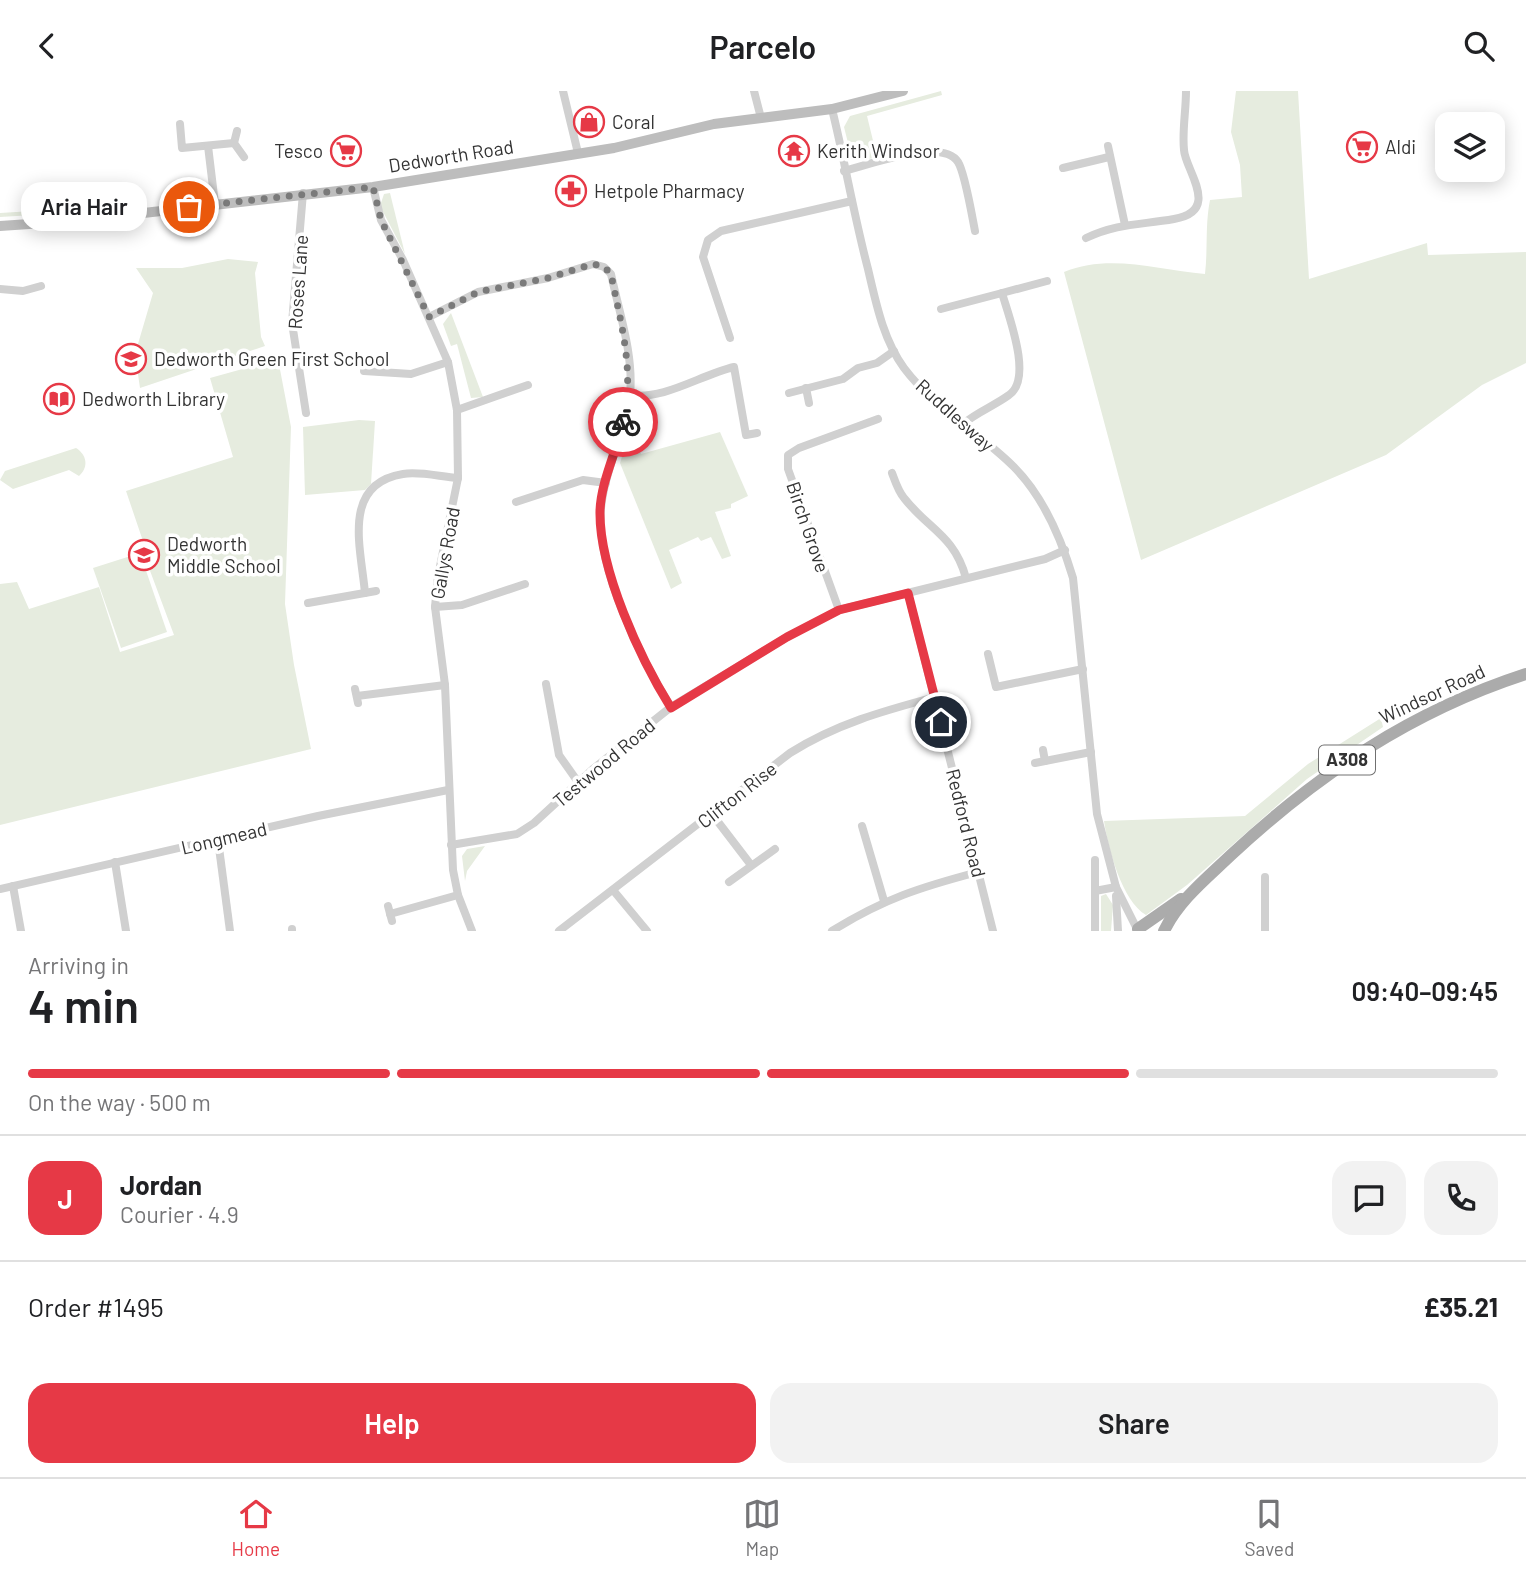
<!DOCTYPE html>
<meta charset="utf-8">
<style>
:root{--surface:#fff;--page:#f2f2f2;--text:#202124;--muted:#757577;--line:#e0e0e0;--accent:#e63946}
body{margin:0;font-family:Barlow,sans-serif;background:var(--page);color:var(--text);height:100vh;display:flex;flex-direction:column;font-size:26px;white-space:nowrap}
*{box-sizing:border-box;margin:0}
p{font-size:23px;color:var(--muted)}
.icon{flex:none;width:38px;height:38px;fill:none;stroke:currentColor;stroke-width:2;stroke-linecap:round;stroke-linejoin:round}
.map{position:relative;height:840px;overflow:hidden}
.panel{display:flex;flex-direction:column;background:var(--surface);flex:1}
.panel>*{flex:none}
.buttons{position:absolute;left:1435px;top:21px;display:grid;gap:14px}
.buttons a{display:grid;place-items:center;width:70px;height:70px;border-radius:14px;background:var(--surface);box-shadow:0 4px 18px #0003;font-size:35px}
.pin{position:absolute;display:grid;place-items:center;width:60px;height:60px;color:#fff;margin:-30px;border:4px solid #fff;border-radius:50%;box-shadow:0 2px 7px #0007}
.courier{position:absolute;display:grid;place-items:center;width:70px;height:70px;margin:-35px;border:5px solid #e63946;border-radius:50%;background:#fff;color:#222;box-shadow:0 2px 9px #0007}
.bubble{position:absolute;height:49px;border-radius:21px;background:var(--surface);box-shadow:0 4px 18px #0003;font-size:23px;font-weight:600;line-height:49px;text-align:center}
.summary em{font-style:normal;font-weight:600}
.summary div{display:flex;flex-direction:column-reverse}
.summary{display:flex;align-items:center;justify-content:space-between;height:119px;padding:0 28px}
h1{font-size:46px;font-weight:600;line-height:52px}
.bar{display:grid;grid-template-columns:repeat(4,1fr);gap:10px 7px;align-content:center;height:84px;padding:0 28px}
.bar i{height:9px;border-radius:5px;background:var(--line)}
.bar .active{background:var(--accent)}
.bar p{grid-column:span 4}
.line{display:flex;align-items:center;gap:18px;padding:0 28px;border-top:2px solid var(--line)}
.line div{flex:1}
.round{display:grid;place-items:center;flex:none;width:74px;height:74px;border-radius:21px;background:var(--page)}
.cta{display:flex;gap:14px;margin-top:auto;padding:14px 28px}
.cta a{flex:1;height:80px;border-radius:21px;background:var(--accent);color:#fff;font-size:28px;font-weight:600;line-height:80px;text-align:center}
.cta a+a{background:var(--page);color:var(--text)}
header{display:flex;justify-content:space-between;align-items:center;height:91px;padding:0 28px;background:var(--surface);font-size:32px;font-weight:600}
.tab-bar{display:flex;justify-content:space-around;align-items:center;height:98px;border-top:2px solid var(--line);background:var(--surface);font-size:19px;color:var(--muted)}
.tab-bar a{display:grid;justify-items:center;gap:4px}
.tab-bar .active{color:var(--accent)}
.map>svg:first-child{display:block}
.green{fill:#e6ecdf}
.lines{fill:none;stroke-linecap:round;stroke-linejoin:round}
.street{stroke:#d0d0d0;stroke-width:8}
.secondary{stroke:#bdbdbd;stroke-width:10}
.primary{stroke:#ababab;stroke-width:12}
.done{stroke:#7a7a7a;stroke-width:7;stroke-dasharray:0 12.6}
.route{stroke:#e63946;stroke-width:9}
.labels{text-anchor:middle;stroke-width:7;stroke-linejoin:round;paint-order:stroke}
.shield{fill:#fff;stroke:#707070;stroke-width:2}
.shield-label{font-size:18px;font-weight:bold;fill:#333}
.poi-label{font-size:19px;fill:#333;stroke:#fff;text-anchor:start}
.street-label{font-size:19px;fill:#333;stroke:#fff}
</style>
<header><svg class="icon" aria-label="back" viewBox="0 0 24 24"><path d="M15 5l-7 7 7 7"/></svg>Parcelo<svg class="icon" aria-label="search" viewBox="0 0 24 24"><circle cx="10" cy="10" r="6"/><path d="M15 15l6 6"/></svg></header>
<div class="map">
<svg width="1526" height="840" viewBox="0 0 1526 840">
<rect width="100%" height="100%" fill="#fff"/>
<!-- green -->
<g class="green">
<path d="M941,0L942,4L867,25L877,66L861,70L852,68L844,36L850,25Z"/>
<path d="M1236,0H1298L1309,188L1427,152L1428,164L1526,161V272L1482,294L1386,364L1141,469L1064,181C1109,162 1159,179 1205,183C1208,157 1205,134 1210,109L1242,106L1240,74L1231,41Z"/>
<path d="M390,102L405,163L380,115L384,103Z"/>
<path d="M65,118L66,122L0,126V122Z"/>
<path d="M228,168L258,171L255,182L261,246L265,255L140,297L135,263L153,202L136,177H182Z"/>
<path d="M451,222L483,306L471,307L457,253L451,255L443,233Z"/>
<path d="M278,268L291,336L285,513L294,574L311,658L0,734V493L17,491L29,518L99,496L120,561L174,544L143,461L146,459L126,400L233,366L210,287Z"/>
<path d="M359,329L375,330L371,393L365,399L305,404L303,336Z"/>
<path d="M631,336L641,363L720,341L748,405L731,413V417L715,421L731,465L722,468L711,446L701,450L698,446L669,459L682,492L671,498L620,372Z"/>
<path d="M76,357C87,364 89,376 79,385L69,379L13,398L0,389L5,380Z"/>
<path d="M140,462L167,541L121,557L93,477Z"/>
<path d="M1381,627L1383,636L1307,688L1187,794L1146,824C1122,810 1108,757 1104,730L1245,725L1308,673Z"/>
<path d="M485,755L467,780L465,790L462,765L467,758Z"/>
<path d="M1106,803L1113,814L1111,840H1101V805Z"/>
</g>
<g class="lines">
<!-- street -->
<g class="street">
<path d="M563,0L578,62"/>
<path d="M754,0L761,27"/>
<path d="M832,18C845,71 854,125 868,178C876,212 883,248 904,277C934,317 979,341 1014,376C1044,406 1061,447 1073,487L1097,723L1116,796L1137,838"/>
<path d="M180,33L182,57L234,52"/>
<path d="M237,40L234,52L244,66"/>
<path d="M208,55L215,113"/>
<path d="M1108,55L1125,134"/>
<path d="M1063,77L1109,66"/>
<path d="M844,80C868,74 942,46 958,71C965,82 972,125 975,140"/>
<path d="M373,96L381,129L403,169L448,271L457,319L458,387L438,485L435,516L445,594L453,779L458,804L472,840"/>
<path d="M303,102L292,232L306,322"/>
<path d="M1086,147C1118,132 1140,134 1174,128C1222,120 1185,79 1184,59C1182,40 1186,20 1186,0"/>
<path d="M0,198L23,200L41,195"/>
<path d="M941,218L1002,202"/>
<path d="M429,226L478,201L548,187L593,173L604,176L611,183C619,221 634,264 630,304C625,343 605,378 601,417C595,474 641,569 671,616"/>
<path d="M730,247L703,166L708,149L721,140L852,110"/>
<path d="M364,280L411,283L448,271"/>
<path d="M806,297L809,312"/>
<path d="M789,302L843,288L858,277L877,272L894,260"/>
<path d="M630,304C665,309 700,284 734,276L746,344L757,342"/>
<path d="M457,319L528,294"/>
<path d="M963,333C977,321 994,315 1009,304C1033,288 1009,226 1002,202L1047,190"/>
<path d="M892,382C895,390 898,400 904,407C929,439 954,444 966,487"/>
<path d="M516,411L583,389L606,392"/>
<path d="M365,502C361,457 341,393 403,383C420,380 441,386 458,387"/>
<path d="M908,502L993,840"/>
<path d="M308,512L376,500"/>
<path d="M435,516L462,514L525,493"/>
<path d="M839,519L788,378V364L799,357L878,328"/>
<path d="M988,563L996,596L1083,578"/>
<path d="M546,593L559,664L578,691"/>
<path d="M355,598L358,612"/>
<path d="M357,605L445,594"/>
<path d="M1043,659L1045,670"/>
<path d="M1035,672L1091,661"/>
<path d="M712,723L751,774"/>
<path d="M862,735L884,810"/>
<path d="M218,749L230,840"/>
<path d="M451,754L517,743L534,732L593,678L671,616L787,546L839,519L1045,468L1065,459"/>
<path d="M115,771L126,840"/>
<path d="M729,791L775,758"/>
<path d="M13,795L21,840"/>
<path d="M0,798L318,725L448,699"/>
<path d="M613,799L647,840"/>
<path d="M1095,800L1116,796"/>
<path d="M1116,805L1118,840"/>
<path d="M388,815L392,830"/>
<path d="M390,823L458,804"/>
<path d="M292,838V840"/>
<path d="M559,840L790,662C836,633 883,620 935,606"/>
<path d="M832,840C883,808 921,796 978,781"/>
<path d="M1095,840V769"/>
<path d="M1265,840V786"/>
</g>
<!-- secondary -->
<path class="secondary" d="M0,135L73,130L373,96L614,57L714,33L832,18L903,0"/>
<!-- primary -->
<g class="primary">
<path d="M1138,838L1181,808"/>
<path d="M1164,840C1179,809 1207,787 1231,764C1318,683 1412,620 1526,583"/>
</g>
</g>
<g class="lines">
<!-- done -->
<path class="done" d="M189,116L373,96L381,129L429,226L478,201L548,187L593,173L604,176L611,183C621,233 635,280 623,331"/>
<!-- route -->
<path class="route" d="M623,331C617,360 601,390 600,420C599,479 640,567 671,617L787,546L839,519L908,502L941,631"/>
</g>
<!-- icons -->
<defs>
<g id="shop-ring" transform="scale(1.575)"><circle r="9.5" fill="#fff" stroke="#e63946" stroke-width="1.5"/><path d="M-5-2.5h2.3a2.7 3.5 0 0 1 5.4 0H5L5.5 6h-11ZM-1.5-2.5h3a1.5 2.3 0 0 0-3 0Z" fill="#e63946"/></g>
<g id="supermarket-ring" transform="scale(1.575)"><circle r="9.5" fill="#fff" stroke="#e63946" stroke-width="1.5"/><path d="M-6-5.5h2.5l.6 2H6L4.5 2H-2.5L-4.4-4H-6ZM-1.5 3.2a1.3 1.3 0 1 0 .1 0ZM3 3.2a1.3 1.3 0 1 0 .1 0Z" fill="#e63946"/></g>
<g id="temple-ring" transform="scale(1.575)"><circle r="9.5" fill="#fff" stroke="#e63946" stroke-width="1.5"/><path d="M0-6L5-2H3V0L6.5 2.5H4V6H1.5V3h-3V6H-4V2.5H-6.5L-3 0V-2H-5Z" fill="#e63946"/></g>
<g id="pharmacy-ring" transform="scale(1.575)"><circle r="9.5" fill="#fff" stroke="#e63946" stroke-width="1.5"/><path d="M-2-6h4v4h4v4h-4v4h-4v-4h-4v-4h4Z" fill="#e63946"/></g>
<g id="school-ring" transform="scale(1.575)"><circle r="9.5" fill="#fff" stroke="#e63946" stroke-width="1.5"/><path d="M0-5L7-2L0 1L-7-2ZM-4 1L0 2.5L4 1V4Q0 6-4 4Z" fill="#e63946"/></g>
<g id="library-ring" transform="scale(1.575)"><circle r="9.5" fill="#fff" stroke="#e63946" stroke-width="1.5"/><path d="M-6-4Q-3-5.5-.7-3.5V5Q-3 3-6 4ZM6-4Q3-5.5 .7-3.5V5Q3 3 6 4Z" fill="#e63946"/></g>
</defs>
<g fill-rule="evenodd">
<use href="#shop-ring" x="589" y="31"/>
<use href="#supermarket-ring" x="1362" y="56"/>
<use href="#supermarket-ring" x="346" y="60"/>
<use href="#temple-ring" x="794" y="60"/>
<use href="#pharmacy-ring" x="571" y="100"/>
<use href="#school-ring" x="131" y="268"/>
<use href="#library-ring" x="59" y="308"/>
<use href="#school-ring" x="144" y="464"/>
</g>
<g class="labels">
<!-- shield labels -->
<rect class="shield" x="1319" y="654.5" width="56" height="29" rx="5"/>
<g class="shield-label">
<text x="1347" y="675">A308</text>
</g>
<!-- poi labels -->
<g class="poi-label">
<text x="612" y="38">Coral</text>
<text x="1385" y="63">Aldi</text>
<text x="323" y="67" text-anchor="end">Tesco</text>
<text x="817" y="67">Kerith Windsor</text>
<text x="594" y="107">Hetpole Pharmacy</text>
<text x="154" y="275">Dedworth Green First School</text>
<text x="82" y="315">Dedworth Library</text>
<text x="167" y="460">Dedworth<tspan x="167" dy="22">Middle School</tspan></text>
</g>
<!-- street labels -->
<g class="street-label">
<text transform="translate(451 65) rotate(-9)" y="7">Dedworth Road</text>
<text transform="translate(298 191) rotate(-86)" y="7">Roses Lane</text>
<text transform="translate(955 324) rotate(42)" y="7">Ruddlesway</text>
<text transform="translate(808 436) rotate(71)" y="7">Birch Grove</text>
<text transform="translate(445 462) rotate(-80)" y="7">Gallys Road</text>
<text transform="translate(1432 603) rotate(-25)" y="7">Windsor Road</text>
<text transform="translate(604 672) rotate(-40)" y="7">Testwood Road</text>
<text transform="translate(737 704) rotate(-38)" y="7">Clifton Rise</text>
<text transform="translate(966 732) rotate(76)" y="7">Redford Road</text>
<text transform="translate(224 747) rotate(-13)" y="7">Longmead</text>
</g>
</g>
</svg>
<div class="buttons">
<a><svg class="icon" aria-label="layers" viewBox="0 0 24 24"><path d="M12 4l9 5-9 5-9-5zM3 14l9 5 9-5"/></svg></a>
</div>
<div class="pin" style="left:189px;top:116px;background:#ea580c"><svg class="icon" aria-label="bag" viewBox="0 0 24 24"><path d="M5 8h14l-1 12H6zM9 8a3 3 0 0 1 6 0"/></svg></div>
<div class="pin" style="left:941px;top:631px;background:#1f2937"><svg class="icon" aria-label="home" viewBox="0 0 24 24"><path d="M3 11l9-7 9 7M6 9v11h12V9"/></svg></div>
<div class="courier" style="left:623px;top:331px"><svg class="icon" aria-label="bike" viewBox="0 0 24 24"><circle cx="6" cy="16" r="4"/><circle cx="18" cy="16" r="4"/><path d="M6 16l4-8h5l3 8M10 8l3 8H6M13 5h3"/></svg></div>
<div class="bubble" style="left:21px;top:91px;width:126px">Aria Hair</div>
</div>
<section class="panel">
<div class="summary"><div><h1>4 min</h1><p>Arriving in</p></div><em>09:40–09:45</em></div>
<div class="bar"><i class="active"></i><i class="active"></i><i class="active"></i><i></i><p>On the way · 500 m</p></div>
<div class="line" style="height:126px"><b class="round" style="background:var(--accent);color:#fff">J</b><div><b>Jordan</b><p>Courier · 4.9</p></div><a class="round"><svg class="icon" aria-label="chat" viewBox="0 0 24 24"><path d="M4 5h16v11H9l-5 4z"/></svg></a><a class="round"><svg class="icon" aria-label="phone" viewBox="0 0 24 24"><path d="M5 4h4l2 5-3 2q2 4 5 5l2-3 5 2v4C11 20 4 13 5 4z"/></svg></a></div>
<div class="line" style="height:91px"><div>Order #1495</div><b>£35.21</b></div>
<div class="cta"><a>Help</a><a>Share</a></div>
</section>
<nav class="tab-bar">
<a class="active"><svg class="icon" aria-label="home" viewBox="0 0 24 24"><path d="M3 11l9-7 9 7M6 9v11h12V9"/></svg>Home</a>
<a><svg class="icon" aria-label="map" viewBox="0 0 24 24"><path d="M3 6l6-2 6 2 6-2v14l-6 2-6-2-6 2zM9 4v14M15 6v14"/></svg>Map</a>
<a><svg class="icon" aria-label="saved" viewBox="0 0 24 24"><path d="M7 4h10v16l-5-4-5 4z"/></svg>Saved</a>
</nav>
